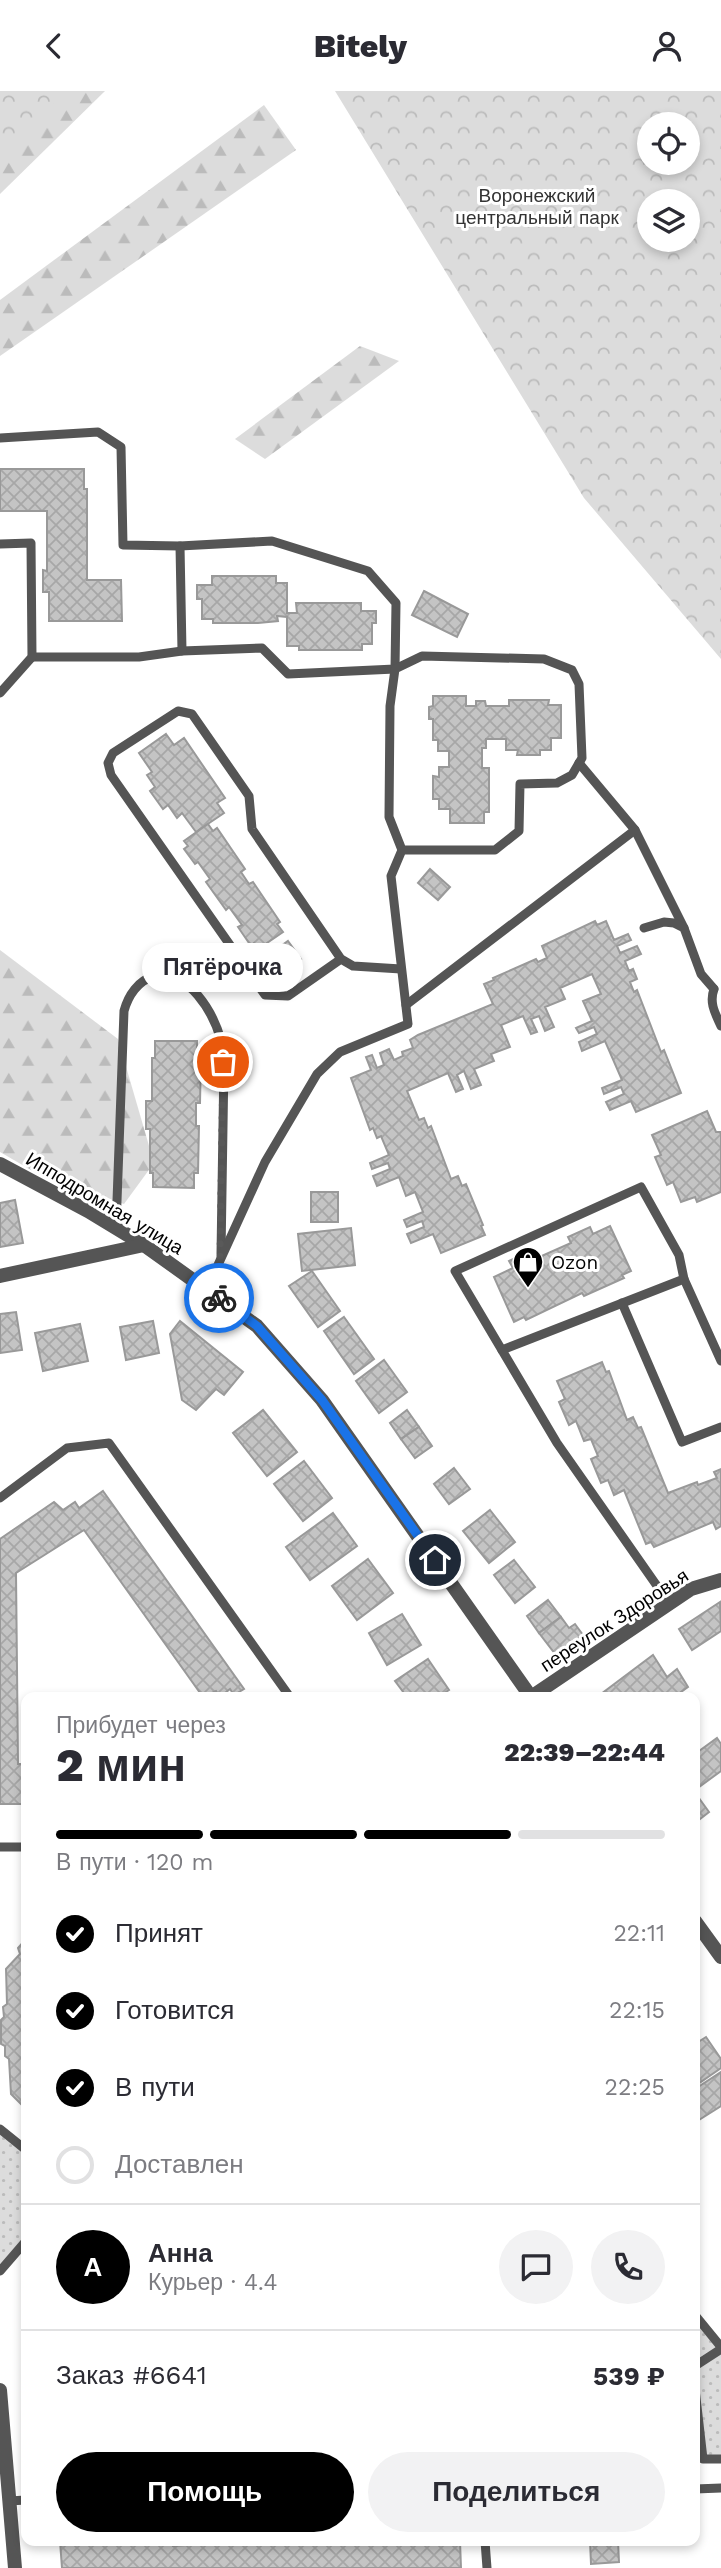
<!DOCTYPE html>
<html lang="ru">
<meta charset="utf-8">
<style>
:root{--surface:#fff;--page:#f2f2f3;--text:#2b2b33;--muted:#7c7c81;--line:#e1e1e2;--accent:#000}
body{margin:0;font-family:"Work Sans",sans-serif;background:var(--page);color:var(--text);height:100vh;display:flex;flex-direction:column;font-size:26px;white-space:nowrap}
*{box-sizing:border-box;margin:0}
p{font-size:23px;color:var(--muted)}
.icon{flex:none;width:38px;height:38px;fill:none;stroke:currentColor;stroke-width:2;stroke-linecap:round;stroke-linejoin:round}
.map{position:relative;flex:1;overflow:hidden}
.drawer{position:absolute;left:21px;top:1601px;width:679px;height:854px;display:flex;flex-direction:column;background:var(--surface);border-radius:14px;box-shadow:0 4px 10px #0003}
.drawer>*{flex:none}
.fabs{position:absolute;left:637px;top:21px;display:grid;gap:14px}
.fabs a{display:grid;place-items:center;width:63px;height:63px;border-radius:50%;background:var(--surface);box-shadow:0 4px 10px #0003;font-size:35px}
.pin{position:absolute;display:grid;place-items:center;width:60px;height:60px;color:#fff;margin:-30px;border:4px solid #fff;border-radius:50%;box-shadow:0 2px 7px #0007}
.courier{position:absolute;display:grid;place-items:center;width:70px;height:70px;margin:-35px;border:5px solid #1a73e8;border-radius:50%;background:#fff;color:#222;box-shadow:0 2px 9px #0007}
.bubble{position:absolute;height:49px;border-radius:24px;background:var(--surface);box-shadow:0 4px 10px #0003;font-size:23px;font-weight:800;line-height:49px;text-align:center}
.head em{font-style:normal;font-weight:800}
.head div{display:flex;flex-direction:column-reverse}
.head{display:flex;align-items:center;justify-content:space-between;height:119px;padding:0 35px}
h1{font-size:46px;font-weight:800;line-height:52px}
.bar{display:grid;grid-template-columns:repeat(4,1fr);gap:10px 7px;align-content:center;height:84px;padding:0 35px}
.bar i{height:9px;border-radius:5px;background:var(--line)}
.bar .selected{background:var(--accent)}
.bar p{grid-column:span 4}
.line{display:flex;align-items:center;gap:18px;padding:0 35px;border-top:2px solid var(--line)}
.line div{flex:1}
.round{display:grid;place-items:center;flex:none;width:74px;height:74px;border-radius:37px;background:var(--page)}
ol{padding:0 35px;list-style:none}
li{display:flex;align-items:center;gap:21px;height:77px}
li p{margin-inline-start:auto}
li .icon{padding:7px;border-radius:50%;background:var(--accent);color:#fff;stroke-width:4}
li:last-child{color:var(--muted)}
li i{width:38px;height:38px;border:4px solid var(--line);border-radius:50%}
.cta{display:flex;gap:14px;margin-top:auto;padding:14px 35px}
.cta a{flex:1;height:80px;border-radius:42px;background:var(--accent);color:#fff;font-size:28px;font-weight:800;line-height:80px;text-align:center}
.cta a+a{background:var(--page);color:var(--text)}
header{display:flex;justify-content:space-between;align-items:center;height:91px;padding:0 35px;background:var(--surface);font-size:32px;font-weight:800}
.map>svg:first-child{display:block}
.grass{fill:url(#grass-dots)}
.forest{fill:url(#forest-firs)}
.park{fill:url(#park-crowns);fill-rule:evenodd}
.building{fill:url(#building-cross-hatch);stroke:#999;stroke-width:2}
.lines{fill:none;stroke-linecap:round;stroke-linejoin:round}
.service{stroke:#555;stroke-width:9}
.minor{stroke:#555;stroke-width:14}
.done{stroke:#595959;stroke-width:7;stroke-dasharray:0 12.6}
.route{stroke:#1a73e8;stroke-width:9}
.labels{text-anchor:middle;stroke-width:6;stroke-linejoin:round;paint-order:stroke}
.park-label{font-size:19px;fill:#333;stroke:#fff}
.street-label{font-size:19px;fill:#000;stroke:#fff}
.poi-label{font-size:19px;fill:#000;stroke:#fff;text-anchor:start}
</style>
<header><svg class="icon" aria-label="back" viewBox="0 0 24 24"><path d="M15 5l-7 7 7 7"/></svg>Bitely<svg class="icon" aria-label="person" viewBox="0 0 24 24"><circle cx="12" cy="8" r="4"/><path d="M4 21q1-7 8-7t8 7"/></svg></header>
<div class="map">
<svg width="721" height="2477" viewBox="0 0 721 2477">
<defs>
<pattern id="grass-dots" width="8" height="8" patternUnits="userSpaceOnUse" patternTransform="scale(1.75)"><rect width="8" height="8" fill="#dcdcdc"/><path d="M2 2h.1M6 6h.1" fill="none" stroke="#bbb" stroke-width="1.8" stroke-linecap="round"/></pattern>
<pattern id="forest-firs" width="22" height="20" patternUnits="userSpaceOnUse" patternTransform="scale(1.75)"><rect width="22" height="20" fill="#dcdcdc"/><path d="M5 1l3.5 6h-7zM16 11l3.5 6h-7z" fill="#bbb"/></pattern>
<pattern id="park-crowns" width="20" height="18" patternUnits="userSpaceOnUse" patternTransform="scale(1.75)"><rect width="20" height="18" fill="#dcdcdc"/><path d="M2 6a3 3 0 1 1 6 0M12 15a3 3 0 1 1 6 0" fill="none" stroke="#bbb"/></pattern>
<pattern id="building-cross-hatch" width="8" height="8" patternUnits="userSpaceOnUse" patternTransform="scale(1.75)"><rect width="8" height="8" fill="#c4c4c4"/><path d="M0 0l8 8M0 8l8-8" fill="none" stroke="#a7a7a7"/></pattern>
</defs>
<rect width="100%" height="100%" fill="#fff"/>
<!-- grass -->
<g class="grass">
<path d="M0,2038L26,2059V2150L0,2180Z"/>
<path d="M695,2224L721,2256V2368H703L695,2298Z"/>
</g>
<!-- forest -->
<g class="forest">
<path d="M16,0H105L0,103V17Z"/>
<path d="M264,14L296,59L0,265V209Z"/>
<path d="M360,255L399,270L265,368L235,348Z"/>
<path d="M0,859L118,948L154,1072L124,1113L38,1083L0,1061Z"/>
</g>
<!-- park -->
<g class="park">
<path d="M0,0H66L0,66Z"/>
<path d="M335,0H721V568L584,407ZM649,33H688V72H649ZM649,110H688V149H649Z"/>
</g>
<!-- building -->
<g class="building">
<path d="M0,378H84V398H87V489H121L122,530H49V501H43V479L47,480V420H0Z"/>
<path d="M212,485H276V492H287V522H297L296,512H361V520H376V532H372V553H362V559H299V555H287V526L277,525L278,530L258,532H213V528H202V508H197V494H212Z"/>
<path d="M424,500L468,523L457,546L412,524Z"/>
<path d="M433,605H466V615H476V610H485L486,615H509V609H549L548,614H561V647H551V659H540V664H517L518,659H506V648H486V657H482V677H489V721H484V732H450V718H439V708H433V685L439,686V676H449V660H438V649H433V628H429V616L433,615Z"/>
<path d="M166,643L174,654L184,647L225,707L217,712L224,722L196,741L182,722L177,727L168,714L163,718L150,700L155,696L147,684L152,681L139,662Z"/>
<path d="M208,733L213,740L217,737L245,778L241,781L249,793L253,791L280,831L277,833L283,841L258,858L254,852L251,855L238,836L242,834L229,816L226,819L206,791L210,788L198,771L195,773L184,758L188,755L184,750Z"/>
<path d="M430,778L450,796L438,809L418,792Z"/>
<path d="M595,830L597,834L606,830L614,849L628,843L631,849L617,855L620,862L637,855L641,863L625,870L629,880L633,878L637,888L630,891L634,901L637,899L661,961L664,959L681,1002L636,1021L631,1010L610,1019L606,1011L624,1003L621,996L604,1003L602,997L622,989L605,950L582,960L579,951L597,943L594,936L579,942L576,937L592,930L583,910L601,903L592,883L560,897L565,908L545,916L554,936L545,940L539,925L531,928L537,941L531,943L523,925L501,934L510,956L491,963L494,970L474,978L481,994L471,998L464,980L457,984L463,998L456,1001L448,982L407,1000L419,1029L424,1027L428,1037L431,1035L451,1088L458,1085L462,1095L466,1093L483,1134L481,1135L485,1144L441,1162L433,1143L411,1152L407,1143L424,1136L422,1130L407,1136L404,1129L423,1121L415,1101L406,1105L399,1086L377,1095L373,1085L390,1078L388,1072L372,1078L370,1072L389,1064L381,1045L377,1047L373,1037L370,1039L351,987L371,979L366,966L372,964L377,977L384,974L380,962L389,958L394,969L403,965L402,961L413,957L410,949L418,944L493,913L484,893L494,889L493,887L536,868L538,871L547,867L542,855Z"/>
<path d="M288,850L301,868L279,883L267,865Z"/>
<path d="M155,950H197V965H201L200,1012H196V1035H199L198,1082H194V1097L153,1096V1082H150V1038H146V1010H152V967H155Z"/>
<path d="M707,1020L716,1041H721V1101L697,1111L695,1106L681,1111L673,1091L667,1094L655,1066L661,1064L652,1044Z"/>
<rect x="311" y="1101" width="27" height="30"/>
<path d="M15,1109L23,1152L0,1156V1112Z"/>
<path d="M610,1135L631,1180L622,1184L624,1187L584,1205L582,1202L526,1229L524,1226L514,1231L494,1186L513,1177L509,1170L531,1160L535,1168L571,1152L568,1146L590,1136L593,1143Z"/>
<path d="M351,1137L355,1174L302,1180L298,1143Z"/>
<path d="M312,1180L340,1220L318,1236L289,1195Z"/>
<path d="M16,1221L22,1259L0,1262V1223Z"/>
<path d="M344,1226L374,1268L354,1283L324,1240Z"/>
<path d="M153,1230L159,1262L126,1269L120,1236Z"/>
<path d="M180,1230L243,1281L224,1304L216,1298L196,1319L182,1309L170,1243Z"/>
<path d="M80,1233L88,1270L43,1280L35,1242Z"/>
<path d="M384,1269L407,1301L379,1322L356,1290Z"/>
<path d="M602,1271L606,1281L609,1280L627,1329L633,1326L638,1337L641,1336L668,1402L697,1391L698,1394L717,1387L714,1381L721,1378V1435L716,1438L713,1431L654,1456L651,1451L646,1453L624,1399L614,1404L608,1389L601,1392L591,1368L598,1365L591,1348L584,1350L576,1330L569,1334L559,1311L565,1308L557,1290Z"/>
<path d="M263,1319L297,1361L267,1385L233,1342Z"/>
<path d="M407,1319L419,1336L401,1348L390,1332Z"/>
<path d="M419,1336L432,1355L415,1367L401,1348Z"/>
<path d="M304,1370L332,1407L303,1430L274,1393Z"/>
<path d="M454,1377L470,1398L449,1413L434,1393Z"/>
<path d="M103,1400L244,1598L234,1604L230,1598L220,1606L216,1600L203,1606L84,1439L16,1482L18,1673H26V1713H0V1448L54,1411L63,1419L75,1411L79,1417Z"/>
<path d="M490,1419L515,1451L489,1472L463,1440Z"/>
<path d="M333,1422L357,1455L310,1489L286,1456Z"/>
<path d="M368,1468L393,1502L357,1529L332,1495Z"/>
<path d="M514,1469L535,1496L515,1512L494,1484Z"/>
<path d="M548,1509L561,1526L539,1542L527,1525Z"/>
<path d="M720,1511L721,1540L692,1559L679,1538Z"/>
<path d="M402,1523L421,1554L387,1574L369,1542Z"/>
<path d="M561,1526L569,1537L575,1533L583,1544L556,1564L539,1542Z"/>
<path d="M653,1564L667,1586L677,1578L688,1596L674,1606H597Z"/>
<path d="M428,1568L449,1599L438,1606H407L395,1590Z"/>
<path d="M717,1647L721,1653V1680L695,1699V1663Z"/>
<path d="M696,1703L709,1721L695,1732V1704Z"/>
<path d="M26,1848V2025L24,2023L25,2017L11,2003L9,1968L5,1965V1955L1,1953V1929L4,1926L3,1916L7,1913L6,1878L20,1863L18,1857Z"/>
<path d="M706,1946L721,1968V1977L695,1995V1953Z"/>
<path d="M721,1981V2015L699,2029L695,2023V1998Z"/>
<path d="M60,2450H172L173,2455L251,2450H460L461,2477H62Z"/>
<path d="M590,2450H618L619,2471L591,2473Z"/>
</g>
<g class="lines">
<!-- service -->
<g class="service">
<path d="M0,347L98,341L121,356L123,454L180,455L272,450L368,480L396,512L395,578L288,583L262,557L182,560L139,566H32"/>
<path d="M0,453L31,452L32,566L0,602"/>
<path d="M180,455L182,560"/>
<path d="M579,672L635,739L684,837"/>
<path d="M644,837L664,831L674,832L684,837L701,883L714,898"/>
<path d="M341,868L288,905L265,904L111,684L108,672L113,662L178,620L192,623L249,705L252,738L341,868L353,875L401,878"/>
<path d="M714,898C709,912 715,922 721,935"/>
<path d="M406,914L635,739"/>
<path d="M116,1137L124,920C128,905 138,889 155,885C189,879 213,921 221,949C223,956 223,964 224,971L221,1163"/>
<path d="M207,1198L265,1071L317,983L340,961L408,933L391,785L402,759H495L519,740L520,693L557,692L572,684L582,667L579,593L572,579L544,568L422,565L395,578L390,615L389,726L402,759"/>
<path d="M622,1212L682,1351L721,1336"/>
<path d="M502,1259L684,1188"/>
<path d="M0,1407L67,1357L109,1352L290,1606"/>
<path d="M669,1512L557,1352L455,1180L641,1096L679,1164L684,1188L721,1270"/>
<path d="M0,1756H26"/>
<path d="M0,2038L26,2059"/>
<path d="M0,2180L26,2150"/>
<path d="M695,2224L721,2256"/>
<path d="M695,2275L721,2258"/>
<path d="M695,2298L703,2368H721"/>
<path d="M695,2398L721,2397"/>
<path d="M9,2410L26,2409"/>
<path d="M485,2450L487,2477"/>
</g>
<!-- minor -->
<g class="minor">
<path d="M0,1073L88,1120L144,1154L257,1235L322,1309L531,1606L691,1498L721,1489"/>
<path d="M0,1185L144,1154"/>
<path d="M695,1830L721,1866"/>
<path d="M0,2299L15,2477"/>
</g>
</g>
<g class="lines">
<!-- done -->
<path class="done" d="M219,1207L207,1198L220,1168L223,971"/>
<!-- route -->
<path class="route" d="M219,1207L257,1235L322,1309L435,1469"/>
</g>
<!-- icons -->
<defs>
<g id="shop-pin" transform="scale(1.575)"><path d="M0 17L-7.5 6A9.5 9.5 0 1 1 7.5 6Z" fill="#000" stroke="#fff"/><path d="M-5-2.5h2.3a2.7 3.5 0 0 1 5.4 0H5L5.5 6h-11ZM-1.5-2.5h3a1.5 2.3 0 0 0-3 0Z" fill="#fff"/></g>
</defs>
<g fill-rule="evenodd">
<use href="#shop-pin" x="528" y="1171"/>
</g>
<g class="labels">
<!-- park labels -->
<g class="park-label">
<text x="537" y="111">Воронежский<tspan x="537" dy="22">центральный парк</tspan></text>
</g>
<!-- street labels -->
<g class="street-label">
<text transform="translate(105 1112) rotate(31)" y="7">Ипподромная улица</text>
<text transform="translate(614 1529) rotate(-33)" y="7">переулок Здоровья</text>
</g>
<!-- poi labels -->
<g class="poi-label">
<text x="551" y="1178">Ozon</text>
</g>
</g>
</svg>
<div class="fabs">
<a><svg class="icon" aria-label="locate" viewBox="0 0 24 24"><circle cx="12" cy="12" r="6"/><path d="M12 2v4M12 18v4M2 12h4M18 12h4"/></svg></a>
<a><svg class="icon" aria-label="layers" viewBox="0 0 24 24"><path d="M12 4l9 5-9 5-9-5zM3 14l9 5 9-5"/></svg></a>
</div>
<div class="pin" style="left:223px;top:971px;background:#ea580c"><svg class="icon" aria-label="bag" viewBox="0 0 24 24"><path d="M5 8h14l-1 12H6zM9 8a3 3 0 0 1 6 0"/></svg></div>
<div class="pin" style="left:435px;top:1469px;background:#1f2937"><svg class="icon" aria-label="home" viewBox="0 0 24 24"><path d="M3 11l9-7 9 7M6 9v11h12V9"/></svg></div>
<div class="courier" style="left:219px;top:1207px"><svg class="icon" aria-label="bike" viewBox="0 0 24 24"><circle cx="6" cy="16" r="4"/><circle cx="18" cy="16" r="4"/><path d="M6 16l4-8h5l3 8M10 8l3 8H6M13 5h3"/></svg></div>
<div class="bubble" style="left:142px;top:852px;width:161px">Пятёрочка</div>
<section class="drawer">
<div class="head"><div><h1>2 мин</h1><p>Прибудет через</p></div><em>22:39–22:44</em></div>
<div class="bar"><i class="selected"></i><i class="selected"></i><i class="selected"></i><i></i><p>В пути · 120 m</p></div>
<ol>
<li><svg class="icon" aria-label="check" viewBox="0 0 24 24"><path d="M5 12l5 5 9-10"/></svg>Принят<p>22:11</p></li>
<li><svg class="icon" aria-label="check" viewBox="0 0 24 24"><path d="M5 12l5 5 9-10"/></svg>Готовится<p>22:15</p></li>
<li><svg class="icon" aria-label="check" viewBox="0 0 24 24"><path d="M5 12l5 5 9-10"/></svg>В пути<p>22:25</p></li>
<li><i></i>Доставлен</li>
</ol>
<div class="line" style="height:126px"><b class="round" style="background:var(--accent);color:#fff">А</b><div><b>Анна</b><p>Курьер · 4.4</p></div><a class="round"><svg class="icon" aria-label="chat" viewBox="0 0 24 24"><path d="M4 5h16v11H9l-5 4z"/></svg></a><a class="round"><svg class="icon" aria-label="phone" viewBox="0 0 24 24"><path d="M5 4h4l2 5-3 2q2 4 5 5l2-3 5 2v4C11 20 4 13 5 4z"/></svg></a></div>
<div class="line" style="height:91px"><div>Заказ #6641</div><b>539 ₽</b></div>
<div class="cta"><a>Помощь</a><a>Поделиться</a></div>
</section>
</div>
